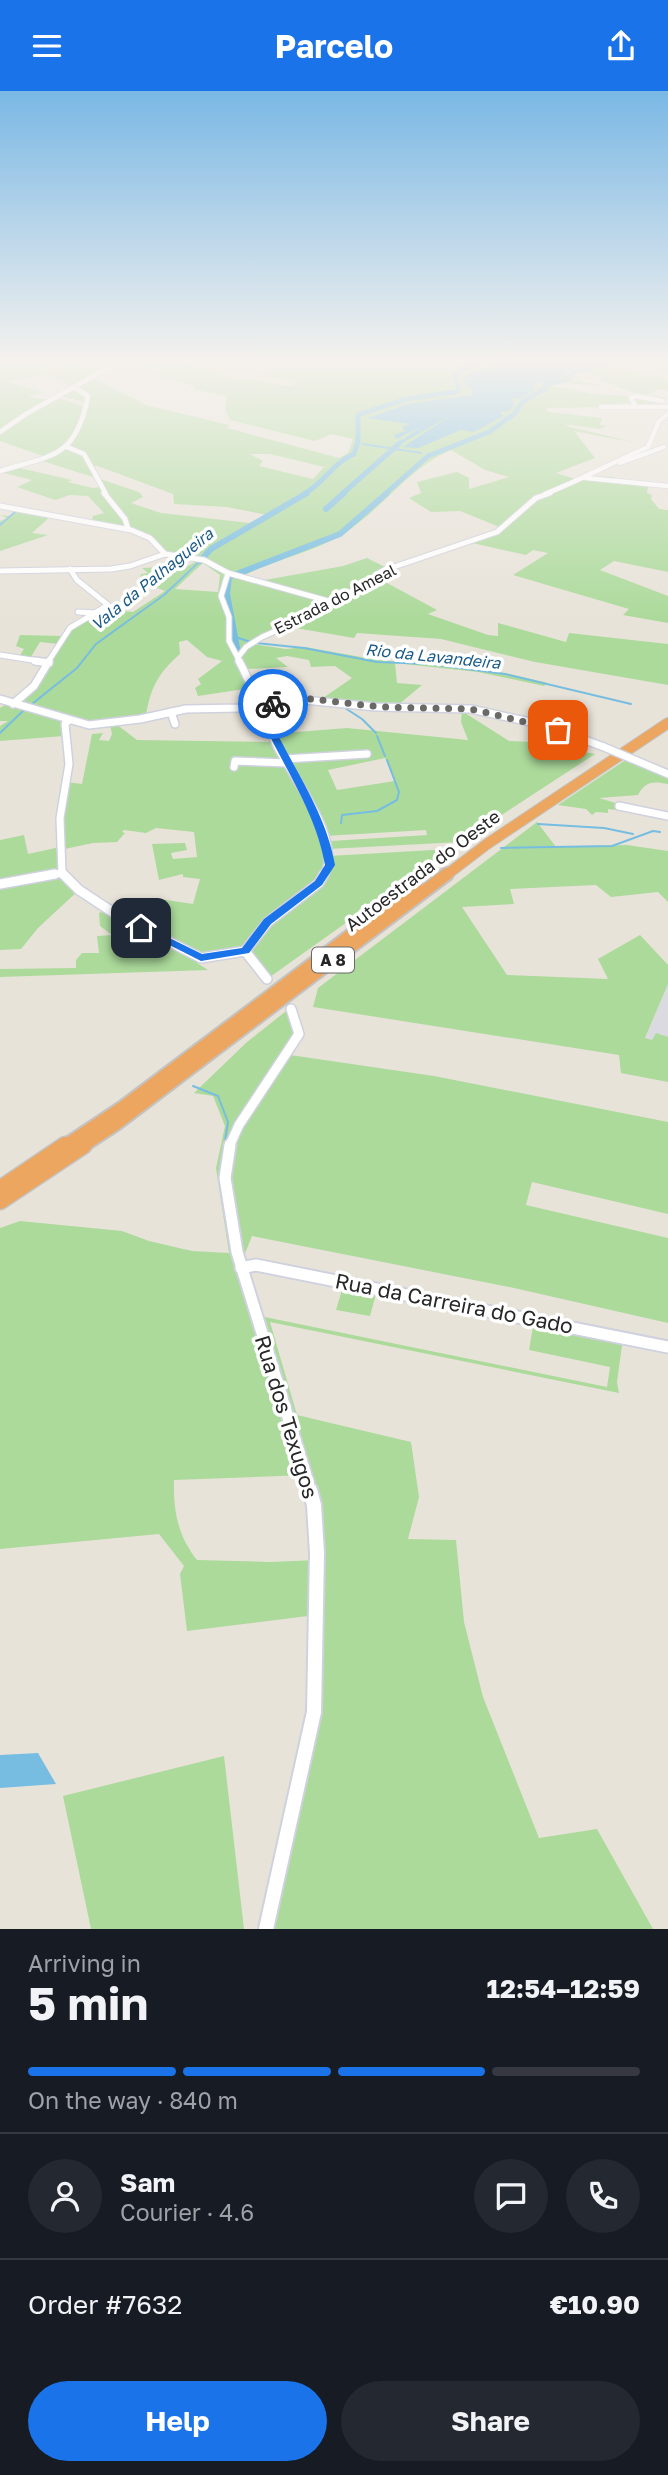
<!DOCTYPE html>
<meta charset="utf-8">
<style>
:root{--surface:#171b24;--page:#242831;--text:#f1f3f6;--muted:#9ea1a6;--line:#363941;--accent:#1a73e8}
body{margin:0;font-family:"Golos Text",sans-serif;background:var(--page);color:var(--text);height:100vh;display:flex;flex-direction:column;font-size:26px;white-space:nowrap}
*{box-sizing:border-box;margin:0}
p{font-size:23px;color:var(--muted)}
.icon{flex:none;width:38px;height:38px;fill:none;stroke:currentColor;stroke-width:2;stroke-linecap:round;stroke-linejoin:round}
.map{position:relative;height:1838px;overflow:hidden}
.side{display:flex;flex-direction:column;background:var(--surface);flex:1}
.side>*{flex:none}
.pin{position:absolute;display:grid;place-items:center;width:60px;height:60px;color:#fff;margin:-30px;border-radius:14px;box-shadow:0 4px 10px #0006}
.courier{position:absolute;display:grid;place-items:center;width:70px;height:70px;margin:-35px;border:5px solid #1a73e8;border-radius:50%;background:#fff;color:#222;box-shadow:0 2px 9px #0007}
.overview em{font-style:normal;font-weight:700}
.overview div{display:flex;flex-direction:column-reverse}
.overview{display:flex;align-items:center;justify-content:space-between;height:119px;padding:0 28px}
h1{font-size:46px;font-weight:700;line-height:52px}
.bar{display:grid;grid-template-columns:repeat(4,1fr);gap:10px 7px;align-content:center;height:84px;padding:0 28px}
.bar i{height:9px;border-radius:5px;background:var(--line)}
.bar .selected{background:var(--accent)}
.bar p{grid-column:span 4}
.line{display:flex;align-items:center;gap:18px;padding:0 28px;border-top:2px solid var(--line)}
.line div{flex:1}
.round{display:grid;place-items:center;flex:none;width:74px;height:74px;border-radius:37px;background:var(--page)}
.action{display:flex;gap:14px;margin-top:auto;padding:14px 28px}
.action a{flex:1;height:80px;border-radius:42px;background:var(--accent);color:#fff;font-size:28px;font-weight:700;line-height:80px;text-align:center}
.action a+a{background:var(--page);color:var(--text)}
header{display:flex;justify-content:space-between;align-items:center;height:91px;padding:0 28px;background:var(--accent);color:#fff;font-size:32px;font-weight:700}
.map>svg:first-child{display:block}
.industrial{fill:#dcdae1}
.green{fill:#acda9b;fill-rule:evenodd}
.water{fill:#76bde1}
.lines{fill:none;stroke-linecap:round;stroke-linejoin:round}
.stream-far1{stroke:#76bde1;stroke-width:2}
.stream{stroke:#76bde1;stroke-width:2.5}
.river-far1{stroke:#76bde1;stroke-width:5}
.river{stroke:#76bde1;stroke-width:6}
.minor-far5-casing{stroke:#cfd1de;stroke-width:6}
.minor-far4-casing{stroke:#cfd1de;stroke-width:7}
.minor-far3-casing{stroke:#cfd1de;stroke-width:10}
.minor-far2-casing{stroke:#cfd1de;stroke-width:12}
.minor-far1-casing{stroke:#cfd1de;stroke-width:15}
.minor-casing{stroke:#cfd1de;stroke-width:18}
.highway-far2-casing{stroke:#c3c3c3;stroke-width:12}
.highway-far1-casing{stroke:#c3c3c3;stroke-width:16}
.highway-casing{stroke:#c3c3c3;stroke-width:19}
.minor-far5{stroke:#fff;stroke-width:4.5}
.minor-far4{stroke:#fff;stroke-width:5}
.minor-far3{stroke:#fff;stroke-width:7}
.minor-far2{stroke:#fff;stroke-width:9}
.minor-far1{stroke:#fff;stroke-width:11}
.minor{stroke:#fff;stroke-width:14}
.highway-far2{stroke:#eca660;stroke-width:10}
.highway-far1{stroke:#eca660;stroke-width:12}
.highway{stroke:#eca660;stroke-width:16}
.minor-bridge-casing{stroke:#cfd1de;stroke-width:10;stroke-linecap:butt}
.minor-bridge{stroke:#fff;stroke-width:7}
.route{fill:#1a73e8}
.done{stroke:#6b6965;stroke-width:7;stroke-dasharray:0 12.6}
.labels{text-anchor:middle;stroke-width:7;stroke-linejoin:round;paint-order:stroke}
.far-water-label{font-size:16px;font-style:italic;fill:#1a5a87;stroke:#fff}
.far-street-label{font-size:16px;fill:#272727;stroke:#fff}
.shield{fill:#fff;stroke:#686868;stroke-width:2}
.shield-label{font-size:16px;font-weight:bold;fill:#272727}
.street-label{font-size:18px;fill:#272727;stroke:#fff}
.near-street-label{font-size:21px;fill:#272727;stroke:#fff}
</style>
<header><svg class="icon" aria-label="menu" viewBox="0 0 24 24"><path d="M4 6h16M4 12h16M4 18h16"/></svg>Parcelo<svg class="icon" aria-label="share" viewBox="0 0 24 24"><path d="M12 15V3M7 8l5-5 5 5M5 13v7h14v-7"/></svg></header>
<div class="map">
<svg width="668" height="1838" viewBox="0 0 668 1838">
<rect width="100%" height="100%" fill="#e8e3d9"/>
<!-- industrial -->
<path class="industrial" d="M668,893V954L645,948Z"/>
<!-- green -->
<g class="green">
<path d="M0,270H39L60,280L67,278L52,270H120L104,279L103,282L92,286L146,314L229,334L227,337L339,367L348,362L353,348L332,343L315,350L230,329L225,317L227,305L192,298L195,296L143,280L139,279L142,277L130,274C163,259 212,281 244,290L249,288L290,295L297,291L259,285L277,277L255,270H622L613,278L665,286L661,288L668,290V299L659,298L647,304L667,307L662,311L668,316H636L630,307L631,312H622L624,316L547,317L548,321L602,327L600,334L607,335L600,338L565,333L570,336L637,352L574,340L595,367L556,382L579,389L577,391L587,388L600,391L588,387L591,385L615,386L608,391L636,392L637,395L648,396L647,402L652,404L651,408L659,418L668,419V481L614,470L600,479L668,505V532L623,524L629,518L513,484L548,462L533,459L526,464L468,451L497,441L502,437L460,420L431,421L409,407L421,402L417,391L457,381L469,387V398L509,386L485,379L451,359C410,376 384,416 346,441C314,462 277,467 243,485L265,489L343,475L367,467L387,477L374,485L437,519L428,523L488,544L498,545V532L566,551L569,542L668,553V594L535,571L441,548L357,542L354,547L284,535L253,553L286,558L305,556L378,569L459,576L510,583L548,592L544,595L478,581L395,572L397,592L422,594L397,615L323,607L352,587L335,575L311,576L309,569L287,565L276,567L288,576L247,578L257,600H255L245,580L251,597L198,605L195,597L201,593L198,588L222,570L207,566L187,549L179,551L180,563C158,582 150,598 146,625L86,632L21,613L43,585L58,553L40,551L29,569L18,567L24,558L16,555L20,544L63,545C76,529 87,527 106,528L112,522L103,520L105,518L133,521L165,500L153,495L138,497L141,483L148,482L142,477L188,475L200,468L166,462L150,447L137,441L83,429H92L93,425L104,422L88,405L70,404L55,409L17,396L32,389L0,381L15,376L72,389L68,391L93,397L102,396L96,387L39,369L46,366L0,350V341L3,340L0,338ZM582,281L599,285L602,286L599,289L638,303L634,305L593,303L549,294L559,291L610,297L574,288L581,287L575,284ZM46,283L73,296L59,304L86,312V316L56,306L50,309L28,306L43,301L7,291ZM250,363H270L324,376L313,388L259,375L263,370ZM95,374L173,403L174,413L227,416L267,424L250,432L161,422L131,412L143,406L139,401L97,387ZM203,472L220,484L218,501L175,498Z"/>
<path d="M18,418L52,424L32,442L48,444L0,460V430L7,427L0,424L10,425Z"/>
<path d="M7,613L60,629L64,645L0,650V635L8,630H0V617Z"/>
<path d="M462,620L509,650L534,651L595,663L460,751L328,758L329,765L450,758L267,888L245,860L201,867L197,872L208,879L0,886V878L76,877V869L82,862H99L97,845L112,844L100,835L99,822L108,818L141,836L145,814L153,807L193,813L200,788L183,786V783L159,789L152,753L185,752L187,759L171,762L173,768L197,766L194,741L156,737L146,742L124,739L122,741L125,742L117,751L93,752L60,759V773L79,799L38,837L21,858L0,859V749L24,744L28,763L60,756L66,691L82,693L92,643L103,642L99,649L109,650L112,643L110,634L116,633L137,649L272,651L274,655L272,657L276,658L272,643L347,637L468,649L461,631ZM385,667L395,690L337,699L328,679ZM426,739L427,744L331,750H326L325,745Z"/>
<path d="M627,668L668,685V693C654,690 645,690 638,704L599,707L619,713L617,719L608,718V722L596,721L592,724L586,718L558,714Z"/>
<path d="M537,731L556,756L627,754L668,760V811L658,801L611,806L596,794L510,798L514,813L462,816L507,884L608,888L598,868L640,844L668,874V893L645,947L652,949L656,942L668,946V991L621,982L619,964L313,916L318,897Z"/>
<path d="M290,917L299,943L290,964L434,985L668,1031V1123L532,1091L526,1114L668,1147V1232L514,1197L252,1145L240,1175L255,1224L607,1296L610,1276L529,1259L534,1230L623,1247L617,1291L619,1302L270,1231L297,1324L411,1351L419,1406L408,1448L456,1449L464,1531L483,1606L539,1747L597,1738L653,1838H266L313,1631L321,1628L323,1589L316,1569V1524L187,1540L180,1483L184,1475L159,1443L0,1458V1137L20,1130L122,1140L149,1150L192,1160L229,1162L216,1077L225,1035L213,1005L194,1002L247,951ZM306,1384L317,1469L270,1471L197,1469C178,1445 173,1420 174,1389Z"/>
<path d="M344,1192L377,1199L370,1225L336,1219Z"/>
<path d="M224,1665L244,1838H91L63,1705Z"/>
</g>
<!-- water -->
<g class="water">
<path d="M504,270H561L551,274L566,270H603L569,279L558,289L537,292L533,296L535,299L519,308L507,307L516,310H511L515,313L509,320L500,321L504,325L474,341L461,339L418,357L403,356L453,323L392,358H390L419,337L396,348L394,344L405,340L402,336L410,333L368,327L408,313L472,304V298L463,292L466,284Z"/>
<path d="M38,1662L56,1693L0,1697V1664Z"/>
</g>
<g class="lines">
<!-- stream-far1 -->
<g class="stream-far1">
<path d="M362,353L421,362"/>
<path d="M0,434L15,421"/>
<path d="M232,545L251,551"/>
<path d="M256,552L304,557L377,571L430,573L505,583L631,613"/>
<path d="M32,613L77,577L96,553L164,504L200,470"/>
<path d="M342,615L362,628L376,642"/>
<path d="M0,642L25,618"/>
<path d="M377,645L385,665"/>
<path d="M341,732L342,724L377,720L397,709L399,701L387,669"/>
<path d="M538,733L604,737L633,743"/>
<path d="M501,757L612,755L653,740L660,741"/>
<path d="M193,995L218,1005L228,1031L224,1056"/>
</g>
<!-- stream -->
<path class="stream" d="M220,1080L224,1054"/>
<!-- river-far1 -->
<g class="river-far1">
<path d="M304,403C324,392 333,372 354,363L358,350V324L406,308L456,301L459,296L455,286L458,281L482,270"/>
<path d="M342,403L401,351"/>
<path d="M385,403L428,365L489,341L514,323L523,310L545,298V293L567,289L573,281L615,270"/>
</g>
<!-- river -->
<g class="river">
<path d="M326,418L344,402"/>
<path d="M200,470L211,458L307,402"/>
<path d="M237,557L227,503L229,486L340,443L387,402"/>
</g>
<!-- minor-far5 casing -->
<g class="minor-far5-casing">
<g id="minor-far5">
<path d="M97,274L114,270"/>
<path d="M601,316H668"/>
<path d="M636,316L631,307L636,305L662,310"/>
<path d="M0,341L26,323L120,270"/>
<path d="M67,356L84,363L106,403"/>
<path d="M620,372L664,356"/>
<path d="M0,380C53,364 76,367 88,305L74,296"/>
<path d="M586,387L668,395"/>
<path d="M545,403C581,389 613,371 648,356L659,330L668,323"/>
</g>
</g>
<!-- minor-far4 casing -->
<g class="minor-far4-casing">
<g id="minor-far4">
<path d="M104,402L125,428L128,438"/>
<path d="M0,415L131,439L150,447L165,463"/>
<path d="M0,480L111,478L130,475L165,463L204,469L228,482L221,505L229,526V550L240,571"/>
<path d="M228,482L332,511"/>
<path d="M78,521L96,522"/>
<path d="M0,564L45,571"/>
<path d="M239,565L246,556L262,546L307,526L365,493L382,480L497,441L536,407L550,402"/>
<path d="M48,571L70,537L108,514L77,489L70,478"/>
</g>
</g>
<!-- minor-far3 casing -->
<g class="minor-far3-casing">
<g id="minor-far3">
<path d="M35,570L49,572"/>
<path d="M239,570C253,596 262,622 274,649C289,683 346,749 323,785"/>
<path d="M0,608L89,634L140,628L186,618L240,617L304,609L376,616L471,618L544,634L604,656"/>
<path d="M13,613L34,595L49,570"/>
<path d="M171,621L175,633"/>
<path d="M630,667L668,683"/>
<path d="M285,668L367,663"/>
<path d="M234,676L235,670L287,672"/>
<path d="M619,715L668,725"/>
<path d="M46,785L62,782"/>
<path d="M65,785L62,782L60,727L69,673L65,633L68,630"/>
</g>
</g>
<!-- minor-far2 casing -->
<g class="minor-far2-casing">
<g id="minor-far2">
<path d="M63,783L79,799L117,824L201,867L245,860"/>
<path d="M0,793L55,783"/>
<path d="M267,888L245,860L268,831L319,792L324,783"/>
<path d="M229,1056L239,1034L299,943L291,918"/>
</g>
</g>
<!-- minor-far1 casing -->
<g class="minor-far1-casing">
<g id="minor-far1">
<path d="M230,1054L225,1087L237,1161L311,1401"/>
<path d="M241,1177L256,1174L668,1256"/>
</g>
</g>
<!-- minor casing -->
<g class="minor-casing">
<path id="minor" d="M266,1838L314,1621L317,1462L314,1414L310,1399"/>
</g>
<!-- highway-far2 casing -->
<g class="highway-far2-casing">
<path id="highway-far2" d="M445,785L487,753L668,632"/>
</g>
<!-- highway-far1 casing -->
<g class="highway-far1-casing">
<g id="highway-far1">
<path d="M63,1056L123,1016L416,795"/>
<path d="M81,1056L116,1033L447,783"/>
</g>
</g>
<!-- highway casing -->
<g class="highway-casing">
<g id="highway">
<path d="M0,1098L65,1054"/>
<path d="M0,1110L84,1054"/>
</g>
</g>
<!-- minor-far5 -->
<use href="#minor-far5" class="minor-far5"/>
<!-- minor-far4 -->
<use href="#minor-far4" class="minor-far4"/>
<!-- minor-far3 -->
<use href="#minor-far3" class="minor-far3"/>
<!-- minor-far2 -->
<use href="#minor-far2" class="minor-far2"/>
<!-- minor-far1 -->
<use href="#minor-far1" class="minor-far1"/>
<!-- minor -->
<use href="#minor" class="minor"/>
<!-- highway-far2 -->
<use href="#highway-far2" class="highway-far2"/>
<!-- highway-far1 -->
<use href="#highway-far1" class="highway-far1"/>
<!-- highway -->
<use href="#highway" class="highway"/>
<!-- minor-bridge casing -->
<g class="minor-bridge-casing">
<path id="minor-bridge" d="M604,656L630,667"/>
</g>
<!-- minor-bridge -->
<use href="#minor-bridge" class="minor-bridge"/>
</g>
<!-- sky -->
<linearGradient id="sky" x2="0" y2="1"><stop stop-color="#7ab8e5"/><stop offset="0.51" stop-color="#f5f2ee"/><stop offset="1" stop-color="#f5f2ee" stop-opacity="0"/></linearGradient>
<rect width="668" height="528" fill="url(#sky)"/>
<!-- route -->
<path class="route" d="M273,610L276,614L265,616C287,670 325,716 335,774L322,794L271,833L249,862L201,870L136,837L145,835L202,863L242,857L264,828L315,790L325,774C315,716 278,669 256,615Z"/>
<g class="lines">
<!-- done -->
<path class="done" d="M273,613L311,608L381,616L471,618L558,639"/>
</g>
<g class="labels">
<!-- far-water labels -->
<g class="far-water-label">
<text transform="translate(152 488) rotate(-39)" y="6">Vala da Palhagueira</text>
<text transform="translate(433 565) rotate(6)" y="6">Rio da Lavandeira</text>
</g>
<!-- far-street labels -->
<g class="far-street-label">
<text transform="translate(335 508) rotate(-27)" y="6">Estrada do Ameal</text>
</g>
<!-- shield labels -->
<rect class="shield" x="312" y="856.5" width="42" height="25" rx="5"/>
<g class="shield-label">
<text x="333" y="875">A 8</text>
</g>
<!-- street labels -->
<g class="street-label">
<text transform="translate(423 780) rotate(-37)" y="6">Autoestrada do Oeste</text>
</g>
<!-- near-street labels -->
<g class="near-street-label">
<text transform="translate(454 1213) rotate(11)" y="7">Rua da Carreira do Gado</text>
<text transform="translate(286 1326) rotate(73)" y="7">Rua dos Texugos</text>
</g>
</g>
</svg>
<div class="pin" style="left:558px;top:639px;background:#ea580c"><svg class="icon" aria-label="bag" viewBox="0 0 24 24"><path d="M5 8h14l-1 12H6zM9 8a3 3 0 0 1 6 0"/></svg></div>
<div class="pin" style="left:141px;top:837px;background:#1f2937"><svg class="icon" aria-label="home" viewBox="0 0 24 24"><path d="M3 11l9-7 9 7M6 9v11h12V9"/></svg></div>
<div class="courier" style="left:273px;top:613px"><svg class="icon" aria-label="bike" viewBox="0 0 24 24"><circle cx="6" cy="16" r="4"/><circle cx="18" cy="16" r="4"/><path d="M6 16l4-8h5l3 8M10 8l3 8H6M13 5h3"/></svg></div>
</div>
<section class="side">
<div class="overview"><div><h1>5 min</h1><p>Arriving in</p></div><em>12:54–12:59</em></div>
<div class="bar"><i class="selected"></i><i class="selected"></i><i class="selected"></i><i></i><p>On the way · 840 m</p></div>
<div class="line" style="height:126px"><a class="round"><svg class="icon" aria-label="person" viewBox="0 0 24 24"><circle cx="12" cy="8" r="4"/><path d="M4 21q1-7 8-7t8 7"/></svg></a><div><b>Sam</b><p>Courier · 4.6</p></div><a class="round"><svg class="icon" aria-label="chat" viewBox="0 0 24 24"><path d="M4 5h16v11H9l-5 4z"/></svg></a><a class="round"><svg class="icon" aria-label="phone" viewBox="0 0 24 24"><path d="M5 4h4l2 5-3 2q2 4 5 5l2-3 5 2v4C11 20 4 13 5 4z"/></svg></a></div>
<div class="line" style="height:91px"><div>Order #7632</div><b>€10.90</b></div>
<div class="action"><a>Help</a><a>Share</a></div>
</section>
